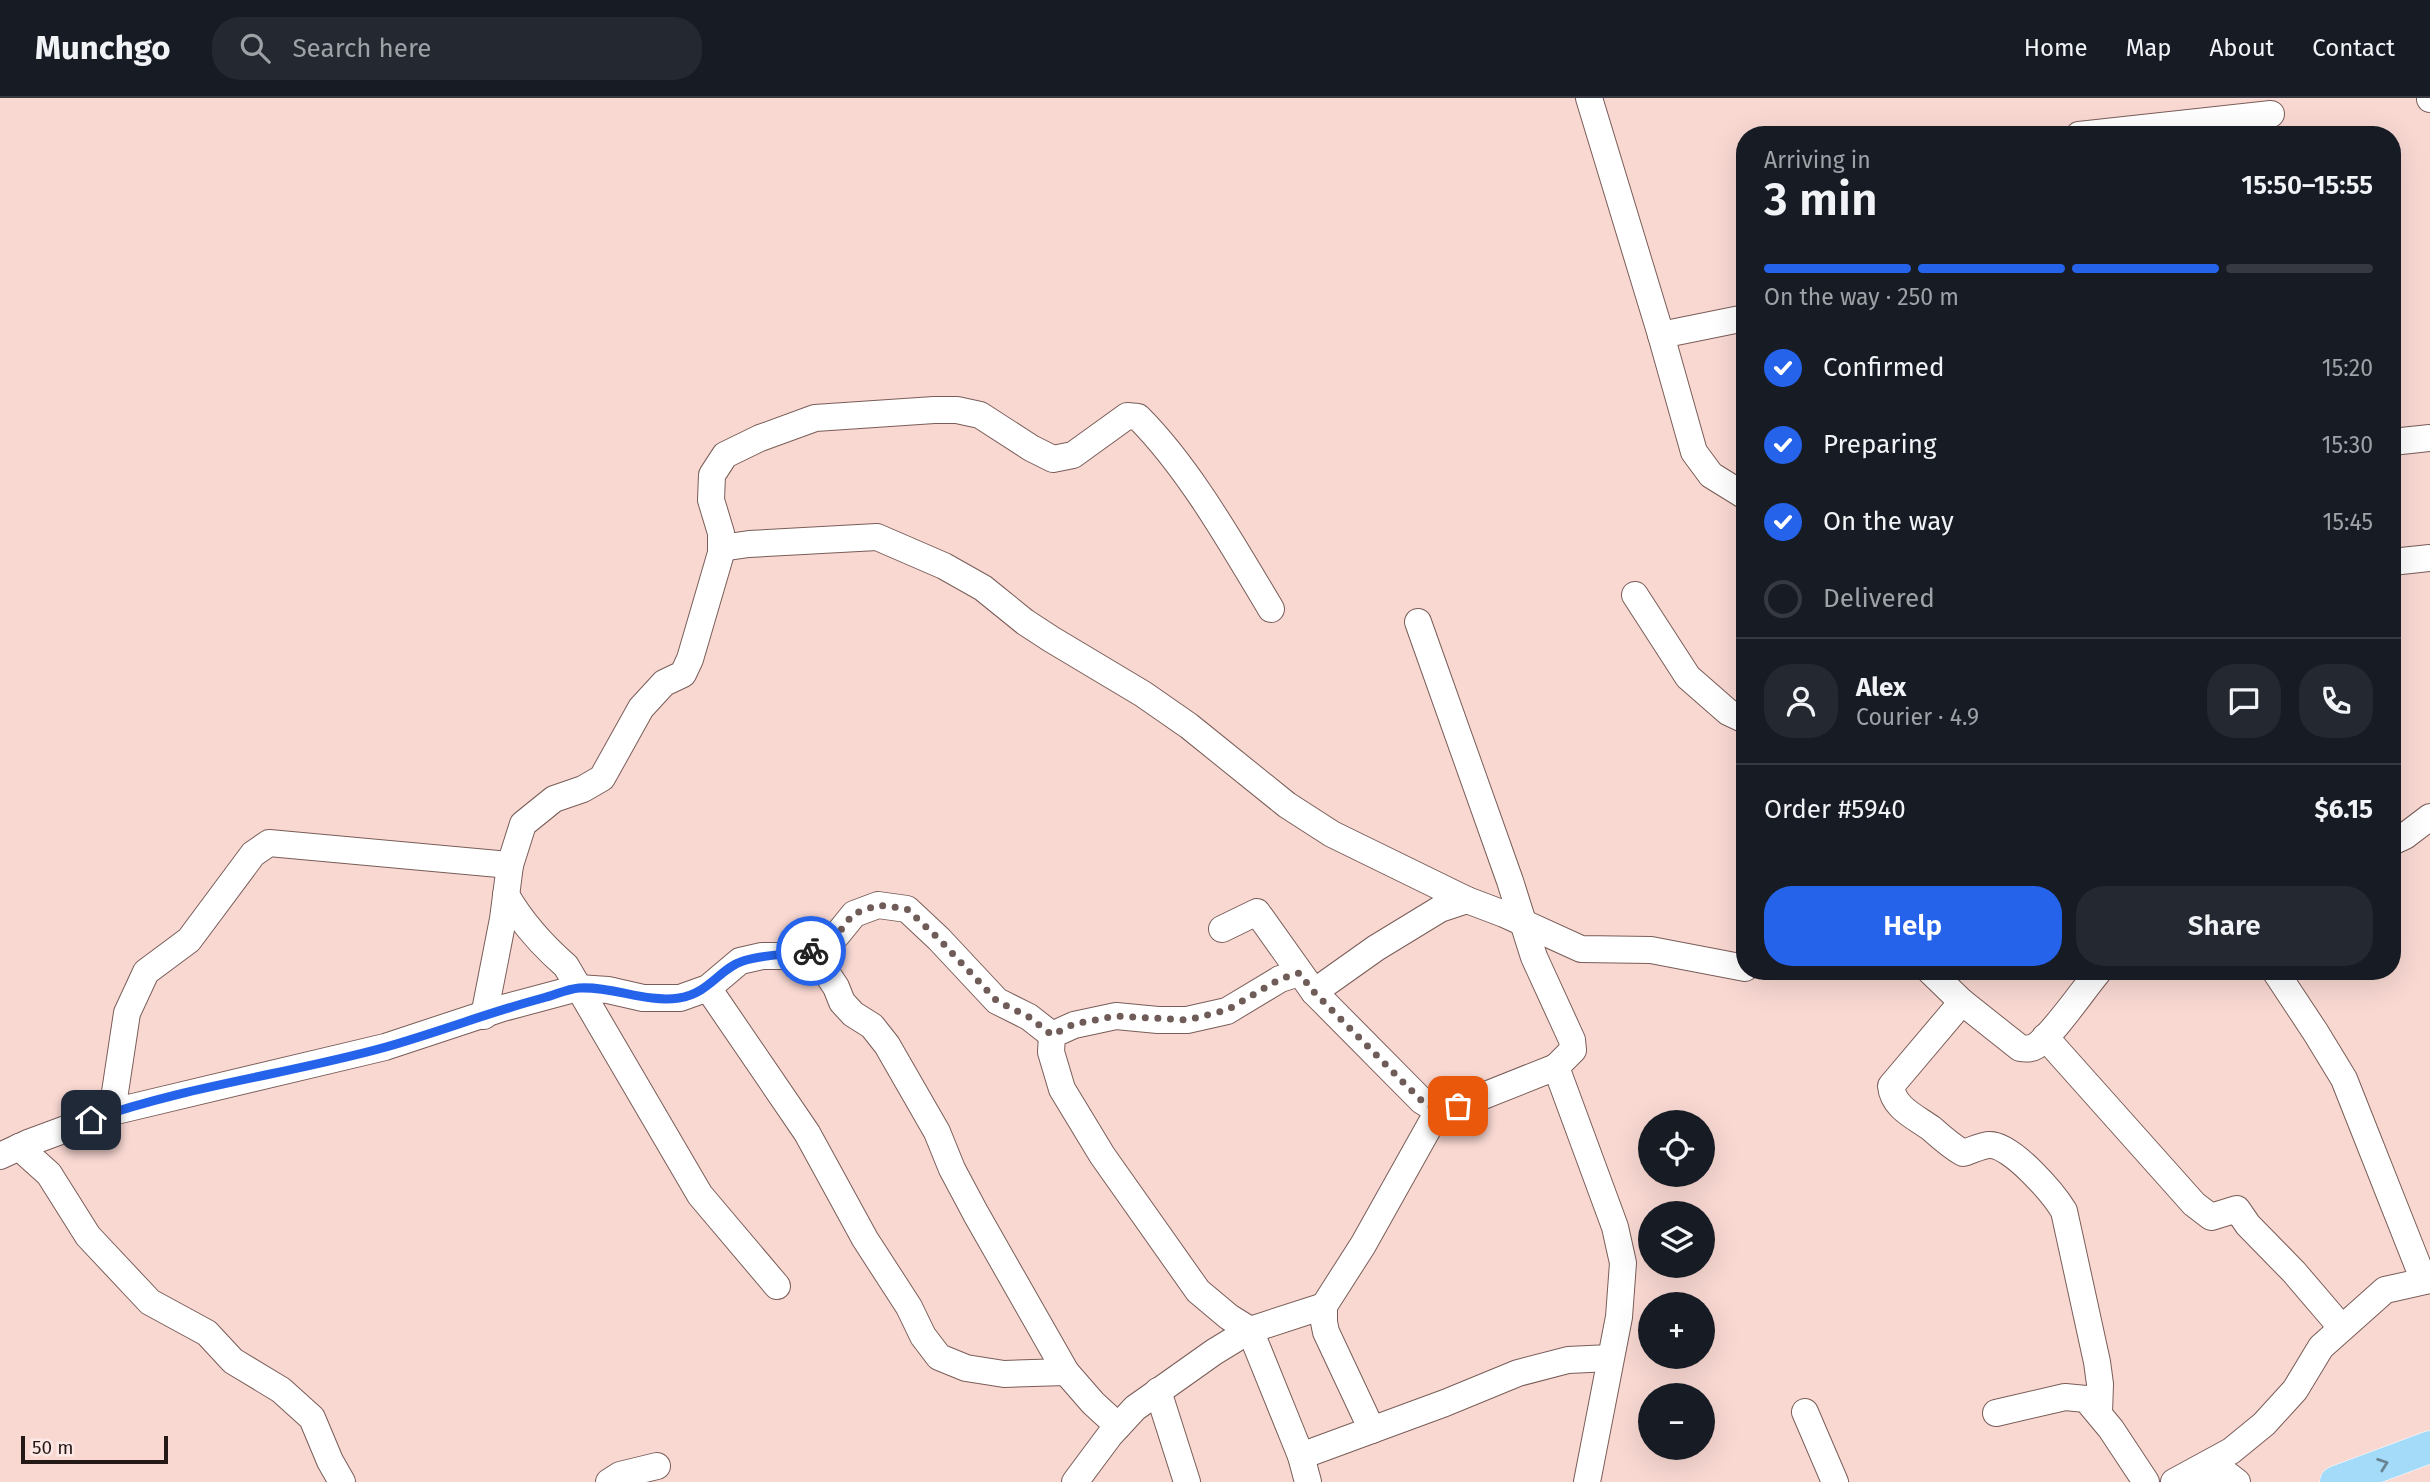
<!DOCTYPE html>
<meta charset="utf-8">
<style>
:root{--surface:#171b24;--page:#242831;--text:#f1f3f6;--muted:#9ea1a6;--line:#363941;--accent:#2563eb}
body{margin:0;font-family:"Fira Sans",sans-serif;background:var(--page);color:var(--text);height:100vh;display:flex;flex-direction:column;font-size:26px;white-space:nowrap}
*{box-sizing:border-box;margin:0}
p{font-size:23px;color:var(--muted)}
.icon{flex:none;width:38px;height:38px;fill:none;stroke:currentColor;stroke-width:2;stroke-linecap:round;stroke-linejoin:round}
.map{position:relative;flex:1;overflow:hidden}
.drawer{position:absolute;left:1736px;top:28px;width:665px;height:854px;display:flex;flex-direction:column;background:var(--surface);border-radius:28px;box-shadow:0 7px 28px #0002}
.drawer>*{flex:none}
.controls{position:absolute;left:1638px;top:1012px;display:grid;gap:14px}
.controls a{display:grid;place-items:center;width:77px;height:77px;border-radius:50%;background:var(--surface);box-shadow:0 7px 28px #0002;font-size:35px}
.scale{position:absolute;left:21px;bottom:18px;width:147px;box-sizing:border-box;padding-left:7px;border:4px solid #241917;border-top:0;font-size:19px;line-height:24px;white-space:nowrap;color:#241917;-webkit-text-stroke:5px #fde8e5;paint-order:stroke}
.pin{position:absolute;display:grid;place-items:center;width:60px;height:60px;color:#fff;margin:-30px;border-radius:14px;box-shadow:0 4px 10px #0006}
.courier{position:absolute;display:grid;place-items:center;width:70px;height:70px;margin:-35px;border:5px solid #2563eb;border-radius:50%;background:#fff;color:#222;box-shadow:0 2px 9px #0007}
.head em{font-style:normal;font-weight:600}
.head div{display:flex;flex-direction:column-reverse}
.head{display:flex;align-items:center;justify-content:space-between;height:119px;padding:0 28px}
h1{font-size:46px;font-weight:600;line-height:52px}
.bar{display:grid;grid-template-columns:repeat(4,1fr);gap:10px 7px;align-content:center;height:84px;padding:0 28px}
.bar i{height:9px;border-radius:5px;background:var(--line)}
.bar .on{background:var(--accent)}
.bar p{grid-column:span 4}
.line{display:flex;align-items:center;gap:18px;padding:0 28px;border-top:2px solid var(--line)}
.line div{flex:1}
.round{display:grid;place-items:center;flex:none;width:74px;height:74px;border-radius:28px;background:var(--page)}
ol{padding:0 28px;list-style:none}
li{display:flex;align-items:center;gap:21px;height:77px}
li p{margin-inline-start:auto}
li .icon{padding:7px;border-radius:50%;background:var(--accent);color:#fff;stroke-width:4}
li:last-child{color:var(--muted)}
li i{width:38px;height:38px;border:4px solid var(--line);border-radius:50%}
.primary-button{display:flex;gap:14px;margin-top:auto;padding:14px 28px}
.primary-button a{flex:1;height:80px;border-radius:28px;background:var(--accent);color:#fff;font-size:28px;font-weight:600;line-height:80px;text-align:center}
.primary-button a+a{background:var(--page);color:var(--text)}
header{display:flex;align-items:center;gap:42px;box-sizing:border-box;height:98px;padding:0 35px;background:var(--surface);border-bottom:2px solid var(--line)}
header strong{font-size:33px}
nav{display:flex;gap:38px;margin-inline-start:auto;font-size:24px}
.search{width:490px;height:63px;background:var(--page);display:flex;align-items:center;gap:18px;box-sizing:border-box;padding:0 24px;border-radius:28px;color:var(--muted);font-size:26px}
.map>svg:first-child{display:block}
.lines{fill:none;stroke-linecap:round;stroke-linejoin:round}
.minor-casing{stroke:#795d58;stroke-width:28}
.major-casing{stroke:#fff;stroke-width:33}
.minor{stroke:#fff;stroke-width:26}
.major{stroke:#a3dbf8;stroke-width:32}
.oneway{stroke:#6a8493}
.done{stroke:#6f5c58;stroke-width:7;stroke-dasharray:0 12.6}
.route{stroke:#2563eb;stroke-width:9}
</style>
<header>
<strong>Munchgo</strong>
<div class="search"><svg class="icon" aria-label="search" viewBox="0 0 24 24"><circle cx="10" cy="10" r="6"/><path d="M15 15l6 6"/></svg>Search here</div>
<nav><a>Home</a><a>Map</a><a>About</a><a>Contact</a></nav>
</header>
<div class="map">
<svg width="2430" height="1384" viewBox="0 0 2430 1384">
<rect width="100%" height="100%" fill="#f9d8d2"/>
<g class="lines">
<!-- minor casing -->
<g class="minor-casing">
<g id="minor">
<path d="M1589,0L1661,237L1694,354L1711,377L1745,398"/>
<path d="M2430,0V1"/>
<path d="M2079,37L2271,16"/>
<path d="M1661,237L1745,220"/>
<path d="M2392,344L2430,340"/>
<path d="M721,450L749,446L877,439L944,468L983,490L1025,524L1051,541L1143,596L1189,628L1287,707L1332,736L1467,802"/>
<path d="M2392,464L2430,460"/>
<path d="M1635,497L1688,579L1728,614L1745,622"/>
<path d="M1418,524L1510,783L1534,859L1572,942L1573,952L1556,969"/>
<path d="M2392,744L2405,738L2430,719"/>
<path d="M506,797C522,825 542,847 566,868L700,1097L777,1188"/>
<path d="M1222,831L1257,814L1314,894L1422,1003L1438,1013L1458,1008L1556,969L1615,1129L1623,1165L1619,1219L1587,1384"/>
<path d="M812,853L836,889L842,904L853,916L872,928L887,947L937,1034L952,1071L976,1116L1066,1274L1093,1305L1118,1328"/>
<path d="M1930,873L1962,904L2020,950C2026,951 2031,951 2036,948C2054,935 2083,892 2099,873"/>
<path d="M2275,873L2316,935L2344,981L2424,1183"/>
<path d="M1299,875L1280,881L1227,913L1187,922H1158L1116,918L1074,927L1052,937L1051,954L1062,991L1102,1057L1198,1193L1229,1219L1250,1232L1301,1358L1308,1384"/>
<path d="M708,890L807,1035L865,1141L909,1209L923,1238L939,1259L966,1270L1004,1276L1066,1274"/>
<path d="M1314,894L1376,850L1440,811L1467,802L1504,816L1581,851L1651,852L1745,870"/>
<path d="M1962,904L1891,988C1893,1010 1916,1019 1932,1031C1942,1040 1951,1048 1963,1055C1971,1053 1981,1047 1990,1047C2012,1047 2053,1095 2064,1113L2097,1264L2100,1286L2099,1315"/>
<path d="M484,918L503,821L510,767L523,726L554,701L583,691L602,680L641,610L664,585L683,576L690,561L721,455V435L711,402L712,377L725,357L760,340L815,320L934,312H957L980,317L1031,350L1053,361L1073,357L1127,318L1138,319C1190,371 1233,448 1271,511"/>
<path d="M2045,939L2194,1106L2211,1119L2237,1111L2248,1127L2294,1174L2341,1229"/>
<path d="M112,1014L127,915L146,874L189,842L253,756L269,745L510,767"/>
<path d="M19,1049L49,1076L88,1138L150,1204L207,1235L233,1263L281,1292L312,1320L330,1363L342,1384"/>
<path d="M0,1058L28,1045L112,1014L385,949L503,910L578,890L608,892L643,900H680L708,890L740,863L762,858H786L812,853L837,837L854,816L878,807L907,811L939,841L997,903L1029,919L1052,937"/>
<path d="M1158,1293L1187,1384"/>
<path d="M1805,1314L1835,1384"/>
<path d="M1996,1315L2065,1299L2086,1301L2111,1331L2146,1384"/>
<path d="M1372,1332L1326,1234L1324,1224V1208L1363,1147L1438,1013"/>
<path d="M1301,1358L1445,1305L1518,1275L1568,1262L1610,1260"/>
<path d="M2200,1371L2224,1374L2237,1384"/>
<path d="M609,1384L620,1377L657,1368"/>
<path d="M1075,1384L1110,1337L1135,1310L1214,1254L1250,1232L1324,1208"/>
<path d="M2174,1384L2231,1353L2264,1326L2295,1292L2321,1249L2385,1192L2430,1182"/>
</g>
</g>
<!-- major casing -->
<g class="major-casing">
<path id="major" d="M2336,1384L2430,1349"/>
</g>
<!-- minor -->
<use href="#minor" class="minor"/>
<!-- major -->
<use href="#major" class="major"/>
</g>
<!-- one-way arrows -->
<defs><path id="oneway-chevron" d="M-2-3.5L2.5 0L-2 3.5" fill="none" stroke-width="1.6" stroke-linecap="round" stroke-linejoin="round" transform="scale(1.75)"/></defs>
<use class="oneway" href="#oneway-chevron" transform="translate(2383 1366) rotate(-20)"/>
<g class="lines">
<!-- done -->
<path class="done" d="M811,853L837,837L853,816L878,807L907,811L939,841L997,903L1029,919L1052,937L1074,926L1116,918L1188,922L1227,912L1280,881L1299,875L1314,894L1404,985L1422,1003L1438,1013L1458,1008"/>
<!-- route -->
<path class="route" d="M91,1022C186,988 289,976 386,949C439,934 490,914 543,900C555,897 567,891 579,890C613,888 645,905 679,900C710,895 720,870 743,863C764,856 788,857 811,853"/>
</g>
</svg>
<div class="controls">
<a><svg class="icon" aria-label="locate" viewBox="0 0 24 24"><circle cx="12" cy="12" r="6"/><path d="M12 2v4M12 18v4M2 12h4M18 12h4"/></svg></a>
<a><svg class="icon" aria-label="layers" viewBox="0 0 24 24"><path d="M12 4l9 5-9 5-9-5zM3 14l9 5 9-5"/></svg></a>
<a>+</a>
<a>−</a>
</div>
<div class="scale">50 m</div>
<div class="pin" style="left:1458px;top:1008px;background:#ea580c"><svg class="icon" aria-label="bag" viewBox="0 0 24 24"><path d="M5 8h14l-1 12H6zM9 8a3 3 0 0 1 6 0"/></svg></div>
<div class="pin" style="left:91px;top:1022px;background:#1f2937"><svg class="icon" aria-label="home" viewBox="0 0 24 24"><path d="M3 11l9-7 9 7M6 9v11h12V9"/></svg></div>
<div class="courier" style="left:811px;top:853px"><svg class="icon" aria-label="bike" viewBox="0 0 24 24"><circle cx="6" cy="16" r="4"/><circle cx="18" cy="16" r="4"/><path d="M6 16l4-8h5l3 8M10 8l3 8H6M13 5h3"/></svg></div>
<section class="drawer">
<div class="head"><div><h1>3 min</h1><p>Arriving in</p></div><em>15:50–15:55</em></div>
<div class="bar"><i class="on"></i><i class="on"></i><i class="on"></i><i></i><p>On the way · 250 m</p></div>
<ol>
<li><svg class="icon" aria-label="check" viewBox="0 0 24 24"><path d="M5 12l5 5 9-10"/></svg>Confirmed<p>15:20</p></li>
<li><svg class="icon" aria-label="check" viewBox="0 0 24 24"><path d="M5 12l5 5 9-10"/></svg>Preparing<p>15:30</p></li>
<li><svg class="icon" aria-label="check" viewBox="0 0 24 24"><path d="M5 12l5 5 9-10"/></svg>On the way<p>15:45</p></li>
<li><i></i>Delivered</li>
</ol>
<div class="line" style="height:126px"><a class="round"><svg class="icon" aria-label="person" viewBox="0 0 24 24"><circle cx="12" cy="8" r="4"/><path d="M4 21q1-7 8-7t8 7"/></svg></a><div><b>Alex</b><p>Courier · 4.9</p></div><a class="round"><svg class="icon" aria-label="chat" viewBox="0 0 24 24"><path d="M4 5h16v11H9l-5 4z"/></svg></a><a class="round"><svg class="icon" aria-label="phone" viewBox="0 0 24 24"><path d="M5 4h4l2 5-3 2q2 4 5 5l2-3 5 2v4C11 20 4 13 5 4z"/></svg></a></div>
<div class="line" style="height:91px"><div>Order #5940</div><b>$6.15</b></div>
<div class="primary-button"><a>Help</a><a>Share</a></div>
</section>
</div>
